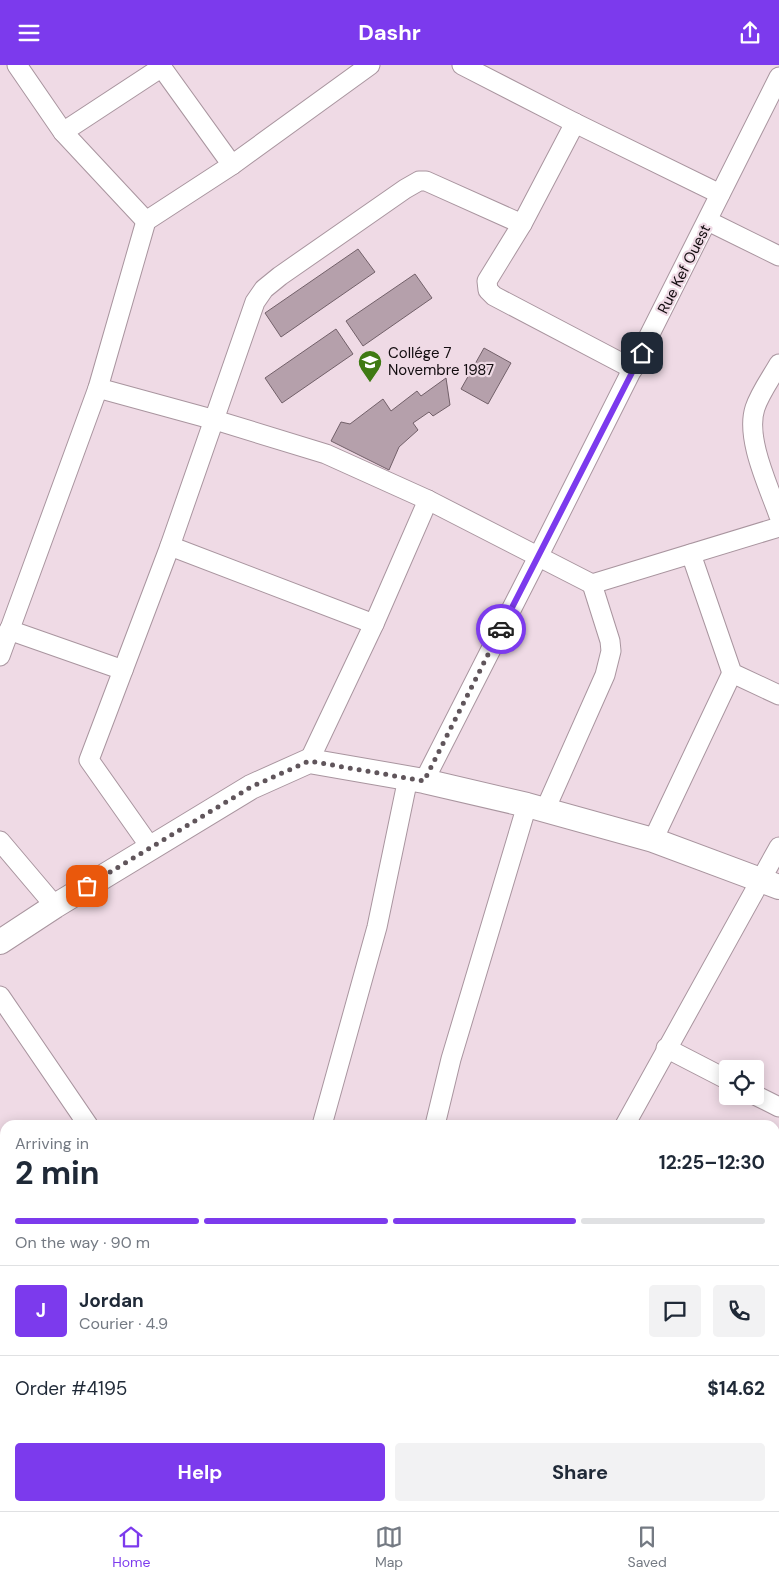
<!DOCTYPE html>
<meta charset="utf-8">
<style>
:root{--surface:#fff;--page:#f2f2f3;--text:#1f2937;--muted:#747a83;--line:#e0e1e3;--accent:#7c3aed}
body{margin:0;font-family:"DM Sans",sans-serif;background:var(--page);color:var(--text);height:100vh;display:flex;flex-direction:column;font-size:19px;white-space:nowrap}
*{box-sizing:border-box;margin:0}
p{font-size:16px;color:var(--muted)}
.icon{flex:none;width:28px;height:28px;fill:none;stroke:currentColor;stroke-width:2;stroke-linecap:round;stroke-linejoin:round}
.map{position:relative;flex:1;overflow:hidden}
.panel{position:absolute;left:0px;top:1055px;width:780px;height:391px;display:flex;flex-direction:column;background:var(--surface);border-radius:15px 15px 0 0;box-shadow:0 2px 12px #0003}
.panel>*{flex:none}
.controls{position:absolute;left:719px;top:995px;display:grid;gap:10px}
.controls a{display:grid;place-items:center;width:45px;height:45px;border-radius:5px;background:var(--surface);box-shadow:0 2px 12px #0003;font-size:25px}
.pin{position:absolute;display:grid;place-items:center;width:42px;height:42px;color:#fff;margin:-21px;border-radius:10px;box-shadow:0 2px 8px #0006}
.courier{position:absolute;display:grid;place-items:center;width:50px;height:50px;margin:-25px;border:4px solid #7c3aed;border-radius:50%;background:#fff;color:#222;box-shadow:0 1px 6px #0007}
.headline em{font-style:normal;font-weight:700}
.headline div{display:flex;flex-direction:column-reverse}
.headline{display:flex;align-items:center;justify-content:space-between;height:85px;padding:0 15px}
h1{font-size:32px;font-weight:700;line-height:38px}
.bar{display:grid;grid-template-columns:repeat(4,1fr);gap:8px 5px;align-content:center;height:60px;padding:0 15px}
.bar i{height:6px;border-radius:4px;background:var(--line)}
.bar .current{background:var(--accent)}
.bar p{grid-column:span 4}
.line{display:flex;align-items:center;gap:12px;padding:0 15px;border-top:1px solid var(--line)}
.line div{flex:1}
.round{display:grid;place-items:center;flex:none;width:52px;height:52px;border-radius:5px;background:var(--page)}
.action{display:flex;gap:10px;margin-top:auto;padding:10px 15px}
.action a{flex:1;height:58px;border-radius:5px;background:var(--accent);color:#fff;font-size:20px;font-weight:700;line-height:58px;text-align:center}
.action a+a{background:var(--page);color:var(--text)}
header{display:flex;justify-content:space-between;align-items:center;height:65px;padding:0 15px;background:var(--accent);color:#fff;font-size:22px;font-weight:700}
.dock{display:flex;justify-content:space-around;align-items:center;height:70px;border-top:1px solid var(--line);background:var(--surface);font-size:14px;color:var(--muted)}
.dock a{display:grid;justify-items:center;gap:2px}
.dock .current{color:var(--accent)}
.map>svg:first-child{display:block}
.building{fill:#b5a0ab;stroke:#726069}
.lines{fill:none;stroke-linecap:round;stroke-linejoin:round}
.minor-casing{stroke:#a9959f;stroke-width:21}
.tertiary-casing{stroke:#a9959f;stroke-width:26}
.minor{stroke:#fff;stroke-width:19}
.tertiary{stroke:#fff;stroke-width:24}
.done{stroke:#60555b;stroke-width:5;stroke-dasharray:0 9}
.route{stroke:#7c3aed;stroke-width:6}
.labels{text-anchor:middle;stroke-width:4.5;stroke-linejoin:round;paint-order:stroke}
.street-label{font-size:15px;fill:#130d10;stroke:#efdae5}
.poi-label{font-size:15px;fill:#130d10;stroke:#efdae5;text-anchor:start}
</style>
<header><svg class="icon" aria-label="menu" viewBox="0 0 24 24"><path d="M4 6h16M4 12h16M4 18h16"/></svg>Dashr<svg class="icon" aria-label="share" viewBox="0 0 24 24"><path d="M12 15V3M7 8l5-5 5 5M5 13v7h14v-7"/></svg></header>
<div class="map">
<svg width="779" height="1446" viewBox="0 0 779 1446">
<rect width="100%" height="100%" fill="#efdae5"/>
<!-- building -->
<g class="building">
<path d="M358,184L375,207L281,272L265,248Z"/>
<path d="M415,209L432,233L363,281L346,256Z"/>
<path d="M336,264L353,289L282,338L265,313Z"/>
<path d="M484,283L511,298L488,339L461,324Z"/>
<path d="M446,313L450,340L433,351L429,347L413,358L418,365L399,382L389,405L331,376L341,357L350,359L383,334L391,346L417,326L421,331Z"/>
</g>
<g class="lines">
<!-- minor casing -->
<g class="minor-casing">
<g id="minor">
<path d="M17,0L63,67L146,156"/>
<path d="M160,0L232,100"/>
<path d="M462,0L575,58L720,129"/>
<path d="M575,58L522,159L487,216L488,225L494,231L633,304"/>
<path d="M63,67L162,2"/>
<path d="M708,156L779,191"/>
<path d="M779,299C771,313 760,328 755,343C745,373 769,422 779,451"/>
<path d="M98,323L215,355L326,389L428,435L592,519L779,462"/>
<path d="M170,481L374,559"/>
<path d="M691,489L732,608L779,630"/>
<path d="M9,565L123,605"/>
<path d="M0,591L98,323L146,156L232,100L370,0"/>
<path d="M309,696L374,559L428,435"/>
<path d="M424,716L539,490L779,12"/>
<path d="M545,745L605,610L611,586L610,576L592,519"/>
<path d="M653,775L732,608"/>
<path d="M0,776L55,841"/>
<path d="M151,783L89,695L170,481L255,237L264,224L280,211L405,124L419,116H426L522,159"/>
<path d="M0,931L88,1060"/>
<path d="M666,983L728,1015"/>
<path d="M755,1030L779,1042"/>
<path d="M322,1060L377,862L408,713"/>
<path d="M435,1060L451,994L527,740"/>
<path d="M625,1060L779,782"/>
<path d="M775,1211L779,1201"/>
<path d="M0,1317L5,1316"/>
<path d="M775,1360L779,1351"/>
<path d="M580,1441L589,1446"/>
<path d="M80,1446L86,1442L146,1446"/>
<path d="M228,1446L230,1441"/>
<path d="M363,1446L365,1441"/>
<path d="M480,1446L482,1441"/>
<path d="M623,1446L625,1441"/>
<path d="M737,1446L739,1441"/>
</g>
</g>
<!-- tertiary casing -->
<g class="tertiary-casing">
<path id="tertiary" d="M0,877L55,841L251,722L309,696L424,716L527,740L653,775L779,822"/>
</g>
<!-- minor -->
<use href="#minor" class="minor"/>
<!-- tertiary -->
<use href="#tertiary" class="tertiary"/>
</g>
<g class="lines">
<!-- done -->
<path class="done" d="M87,821L251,722L309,696L424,716L501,564"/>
<!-- route -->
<path class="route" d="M501,564L642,288"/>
</g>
<!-- icons -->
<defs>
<g id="university-pin" transform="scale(1.25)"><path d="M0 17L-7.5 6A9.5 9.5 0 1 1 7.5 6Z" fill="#3f7a13" stroke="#efdae5"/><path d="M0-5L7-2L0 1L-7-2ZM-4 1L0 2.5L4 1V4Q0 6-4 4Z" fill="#fff"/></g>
</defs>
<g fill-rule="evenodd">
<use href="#university-pin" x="370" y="297"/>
</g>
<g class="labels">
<!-- street labels -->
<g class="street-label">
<text transform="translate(684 204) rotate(-63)" y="5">Rue Kef Ouest</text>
</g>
<!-- poi labels -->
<g class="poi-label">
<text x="388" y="293">Collége 7<tspan x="388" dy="17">Novembre 1987</tspan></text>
</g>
</g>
</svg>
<div class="controls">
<a><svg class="icon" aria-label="locate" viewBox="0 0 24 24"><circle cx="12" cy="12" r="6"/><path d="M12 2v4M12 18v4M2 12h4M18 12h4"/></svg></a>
</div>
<div class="pin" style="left:87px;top:821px;background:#ea580c"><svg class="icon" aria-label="bag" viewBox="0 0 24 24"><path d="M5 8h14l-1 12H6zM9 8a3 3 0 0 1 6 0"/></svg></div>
<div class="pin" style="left:642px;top:288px;background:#1f2937"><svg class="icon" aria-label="home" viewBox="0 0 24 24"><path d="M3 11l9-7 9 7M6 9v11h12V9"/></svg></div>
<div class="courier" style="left:501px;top:564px"><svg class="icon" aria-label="car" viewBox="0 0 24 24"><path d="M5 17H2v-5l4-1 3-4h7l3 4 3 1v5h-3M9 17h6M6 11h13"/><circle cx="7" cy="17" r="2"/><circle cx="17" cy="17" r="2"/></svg></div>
<section class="panel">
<div class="headline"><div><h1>2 min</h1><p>Arriving in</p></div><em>12:25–12:30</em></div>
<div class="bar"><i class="current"></i><i class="current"></i><i class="current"></i><i></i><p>On the way · 90 m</p></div>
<div class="line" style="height:90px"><b class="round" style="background:var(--accent);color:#fff">J</b><div><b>Jordan</b><p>Courier · 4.9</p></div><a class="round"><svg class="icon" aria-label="chat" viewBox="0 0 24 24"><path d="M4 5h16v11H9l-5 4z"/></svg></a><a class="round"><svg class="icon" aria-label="phone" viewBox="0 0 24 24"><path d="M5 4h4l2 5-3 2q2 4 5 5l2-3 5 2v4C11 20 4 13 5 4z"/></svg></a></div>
<div class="line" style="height:65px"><div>Order #4195</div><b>$14.62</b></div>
<div class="action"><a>Help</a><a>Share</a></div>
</section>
</div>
<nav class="dock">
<a class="current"><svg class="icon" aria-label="home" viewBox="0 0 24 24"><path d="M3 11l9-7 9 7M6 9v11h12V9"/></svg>Home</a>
<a><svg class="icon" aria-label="map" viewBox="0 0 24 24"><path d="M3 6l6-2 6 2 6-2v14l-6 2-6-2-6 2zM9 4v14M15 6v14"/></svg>Map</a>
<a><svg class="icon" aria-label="saved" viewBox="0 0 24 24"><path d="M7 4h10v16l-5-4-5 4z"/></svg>Saved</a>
</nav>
